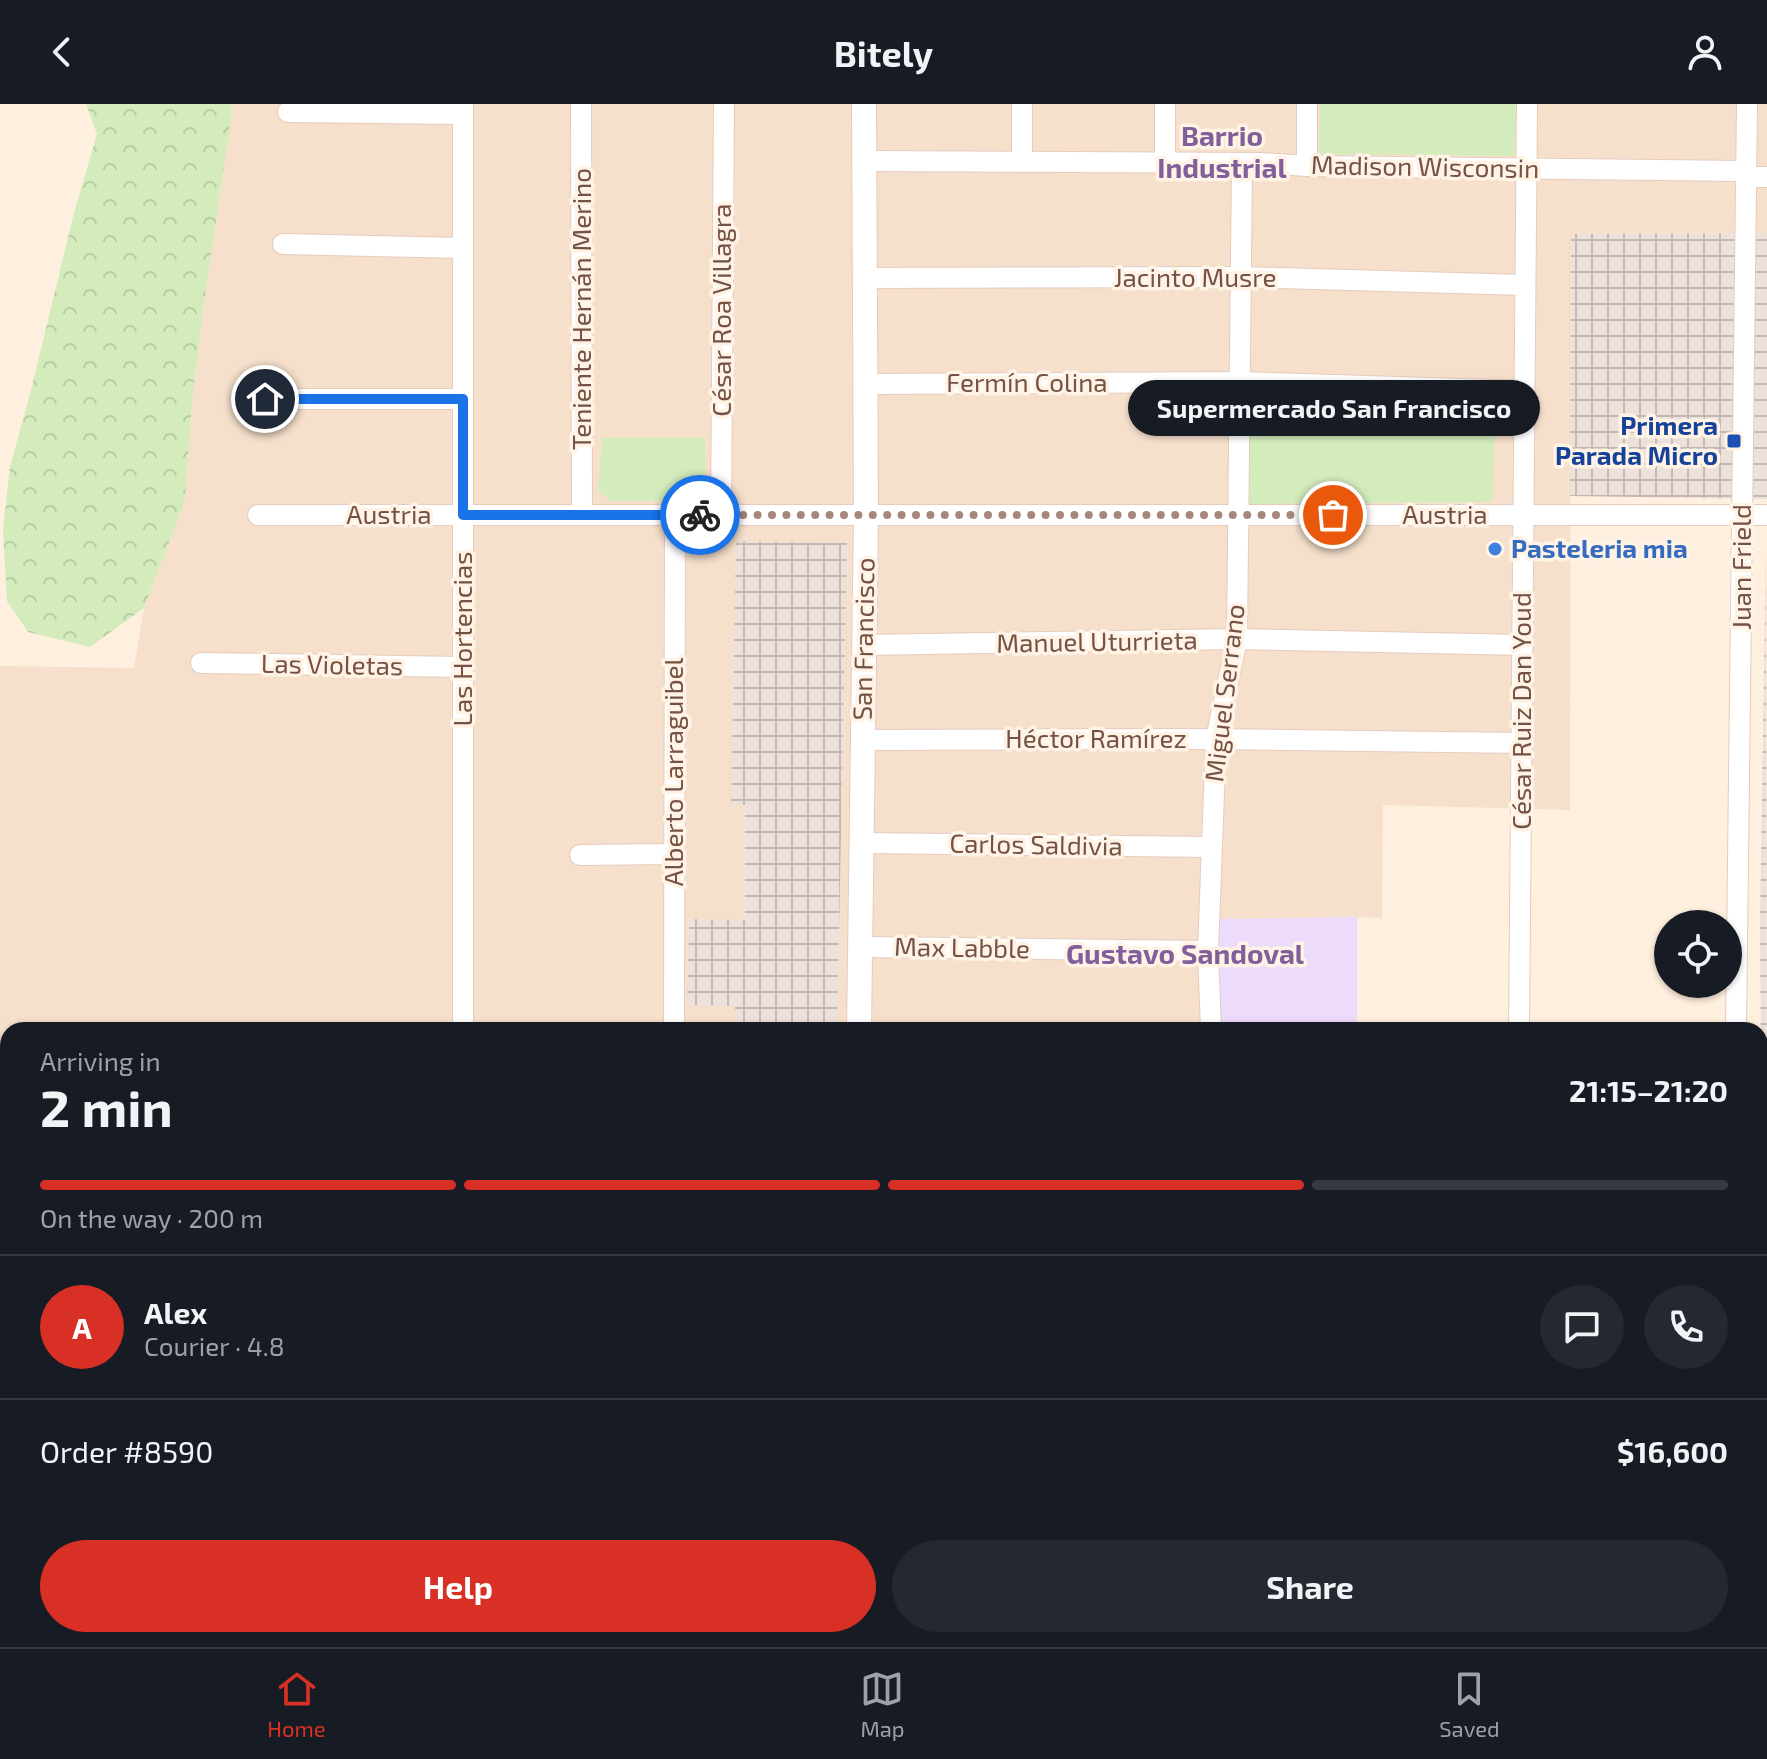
<!DOCTYPE html>
<meta charset="utf-8">
<style>
:root{--surface:#171b24;--page:#242831;--text:#f1f3f6;--muted:#9ea1a6;--line:#363941;--accent:#d93025}
body{margin:0;font-family:"Exo 2",sans-serif;background:var(--page);color:var(--text);height:100vh;display:flex;flex-direction:column;font-size:30px;white-space:nowrap}
*{box-sizing:border-box;margin:0}
p{font-size:26px;color:var(--muted)}
.icon{flex:none;width:44px;height:44px;fill:none;stroke:currentColor;stroke-width:2;stroke-linecap:round;stroke-linejoin:round}
.map{position:relative;flex:1;overflow:hidden}
.sheet{position:absolute;left:0px;top:918px;width:1768px;height:626px;display:flex;flex-direction:column;background:var(--surface);border-radius:24px 24px 0 0;box-shadow:0 2px 6px #0004}
.sheet>*{flex:none}
.tools{position:absolute;left:1654px;top:806px;display:grid;gap:16px}
.tools a{display:grid;place-items:center;width:88px;height:88px;border-radius:50%;background:var(--surface);box-shadow:0 2px 6px #0004;font-size:40px}
.pin{position:absolute;display:grid;place-items:center;width:68px;height:68px;color:#fff;margin:-34px;border:4px solid #fff;border-radius:50%;box-shadow:0 2px 8px #0007}
.courier{position:absolute;display:grid;place-items:center;width:80px;height:80px;margin:-40px;border:6px solid #1a73e8;border-radius:50%;background:#fff;color:#222;box-shadow:0 2px 10px #0007}
.bubble{position:absolute;height:56px;border-radius:28px;background:var(--surface);box-shadow:0 2px 6px #0004;font-size:26px;font-weight:700;line-height:56px;text-align:center}
.headline em{font-style:normal;font-weight:700}
.headline div{display:flex;flex-direction:column-reverse}
.headline{display:flex;align-items:center;justify-content:space-between;height:136px;padding:0 40px}
h1{font-size:52px;font-weight:700;line-height:60px}
.bar{display:grid;grid-template-columns:repeat(4,1fr);gap:12px 8px;align-content:center;height:96px;padding:0 40px}
.bar i{height:10px;border-radius:6px;background:var(--line)}
.bar .active{background:var(--accent)}
.bar p{grid-column:span 4}
.line{display:flex;align-items:center;gap:20px;padding:0 40px;border-top:2px solid var(--line)}
.line div{flex:1}
.round{display:grid;place-items:center;flex:none;width:84px;height:84px;border-radius:42px;background:var(--page)}
.action{display:flex;gap:16px;margin-top:auto;padding:16px 40px}
.action a{flex:1;height:92px;border-radius:48px;background:var(--accent);color:#fff;font-size:32px;font-weight:700;line-height:92px;text-align:center}
.action a+a{background:var(--page);color:var(--text)}
header{display:flex;justify-content:space-between;align-items:center;height:104px;padding:0 40px;background:var(--surface);font-size:36px;font-weight:700}
.tab-bar{display:flex;justify-content:space-around;align-items:center;height:112px;border-top:2px solid var(--line);background:var(--surface);font-size:22px;color:var(--muted)}
.tab-bar a{display:grid;justify-items:center;gap:4px}
.tab-bar .active{color:var(--accent)}
.map>svg:first-child{display:block}
.residential{fill:#f6e0cc}
.industrial{fill:url(#industrial-grid)}
.education{fill:#ecdbfa}
.green{fill:#d4ecbc}
.forest{fill:url(#forest-crowns)}
.building{fill:url(#building-cross-hatch);stroke:#eaad93;stroke-width:2}
.lines{fill:none;stroke-linecap:round;stroke-linejoin:round}
.minor-casing{stroke:#e5ccbd;stroke-width:22}
.tertiary-casing{stroke:#e5ccbd;stroke-width:26}
.primary-casing{stroke:#dbd2ce;stroke-width:32}
.minor{stroke:#fff;stroke-width:20}
.tertiary{stroke:#fff;stroke-width:24}
.primary{stroke:#ffce94;stroke-width:30}
.done{stroke:#a6897a;stroke-width:8;stroke-dasharray:0 14.4}
.route{stroke:#1a73e8;stroke-width:10}
.transit-dot{fill:#1a4fb4;stroke:#fff3e6;stroke-width:3}
.shop-dot{fill:#3f7fe0;stroke:#fff3e6;stroke-width:3}
.labels{text-anchor:middle;stroke-width:7;stroke-linejoin:round;paint-order:stroke}
.street-label{font-size:26px;fill:#765244;stroke:#fff3e6}
.transit-label{font-size:26px;font-weight:bold;fill:#164399;stroke:#fff3e6;text-anchor:end}
.shop-label{font-size:26px;font-weight:bold;fill:#366cbe;stroke:#fff3e6;text-anchor:start}
.neighbourhood-label{font-size:28px;font-weight:bold;fill:#815f9a;stroke:#fff3e6}
</style>
<header><svg class="icon" aria-label="back" viewBox="0 0 24 24"><path d="M15 5l-7 7 7 7"/></svg>Bitely<svg class="icon" aria-label="person" viewBox="0 0 24 24"><circle cx="12" cy="8" r="4"/><path d="M4 21q1-7 8-7t8 7"/></svg></header>
<div class="map">
<svg width="1767" height="1543" viewBox="0 0 1767 1543">
<defs>
<pattern id="industrial-grid" width="8" height="8" patternUnits="userSpaceOnUse" patternTransform="scale(2)"><rect width="8" height="8" fill="#ece1db"/><path d="M0 4h8M4 0v8" fill="none" stroke="#c4b9b3"/></pattern>
<pattern id="forest-crowns" width="20" height="18" patternUnits="userSpaceOnUse" patternTransform="scale(2)"><rect width="20" height="18" fill="#d4ecbc"/><path d="M2 6a3 3 0 1 1 6 0M12 15a3 3 0 1 1 6 0" fill="none" stroke="#b9cca3"/></pattern>
<pattern id="building-cross-hatch" width="8" height="8" patternUnits="userSpaceOnUse" patternTransform="scale(2)"><rect width="8" height="8" fill="#f6c8b4"/><path d="M0 0l8 8M0 8l8-8" fill="none" stroke="#cca594"/></pattern>
</defs>
<rect width="100%" height="100%" fill="#feefde"/>
<!-- residential -->
<path class="residential" d="M231,0H1767V129L1571,130L1570,706L1383,701L1382,814L1357,813V926H8V1536H1760V1095H1767V1543H0V562L134,564L144,504L185,397L192,298L204,199L232,9Z"/>
<!-- industrial -->
<g class="industrial">
<path d="M1767,129V395L1570,392L1571,130Z"/>
<path d="M736,437L847,439L837,926H735V902L687,901L689,815L745,816V701H731Z"/>
<path d="M1766,438L1767,953L1761,954L1760,821Z"/>
</g>
<!-- education -->
<path class="education" d="M1357,813V926H1213L1215,815Z"/>
<!-- green -->
<g class="green">
<path d="M1320,0H1516L1515,52L1319,50Z"/>
<path d="M1238,289L1496,294L1492,398L1239,400Z"/>
<path d="M602,334H705L706,382L700,397H611L598,387Z"/>
</g>
<!-- forest -->
<path class="forest" d="M86,0H231L232,9L204,199L192,298L185,397L144,504L90,543L28,528L7,497L3,426L10,363L31,286L74,109L97,30Z"/>
<!-- building -->
<path class="building" d="M1314,1536H1346L1348,1543H1315Z"/>
<g class="lines">
<!-- minor casing -->
<g class="minor-casing">
<g id="minor">
<path d="M463,0V926"/>
<path d="M581,0L582,410"/>
<path d="M1022,0V58"/>
<path d="M1165,0V60"/>
<path d="M288,8L463,10"/>
<path d="M864,57L1262,59L1307,62L1746,67"/>
<path d="M1307,62V0"/>
<path d="M1746,73H1767"/>
<path d="M283,140L463,144"/>
<path d="M865,174L1240,173L1525,181"/>
<path d="M865,280L1240,278L1524,287"/>
<path d="M265,295H463"/>
<path d="M258,411H1767"/>
<path d="M721,411L724,0"/>
<path d="M864,541L1237,535L1523,541"/>
<path d="M201,559L463,563"/>
<path d="M862,636L1216,635L1522,639"/>
<path d="M861,739L1211,743"/>
<path d="M580,751L674,750"/>
<path d="M860,843L1208,847"/>
<path d="M674,926L675,411"/>
<path d="M1211,926L1208,847L1216,635L1237,535L1242,59"/>
<path d="M1519,926L1527,0"/>
<path d="M1736,926L1747,0"/>
<path d="M1760,976L1767,975"/>
<path d="M1760,1036L1767,1034"/>
<path d="M1760,1339H1767"/>
<path d="M0,1447L8,1498"/>
<path d="M14,1536L15,1543"/>
<path d="M649,1536L650,1543"/>
<path d="M879,1536V1543"/>
<path d="M936,1536V1543"/>
<path d="M1270,1536L1271,1543"/>
<path d="M1633,1536L1638,1540L1767,1539"/>
</g>
</g>
<!-- tertiary casing -->
<g class="tertiary-casing">
<g id="tertiary">
<path d="M859,926L866,411L864,0"/>
<path d="M572,1536L574,1543"/>
</g>
</g>
<!-- primary casing -->
<g class="primary-casing">
<g id="primary">
<path d="M1760,1103H1767"/>
<path d="M0,1106L8,1103"/>
<path d="M1760,1126H1767"/>
</g>
</g>
<!-- minor -->
<use href="#minor" class="minor"/>
<!-- tertiary -->
<use href="#tertiary" class="tertiary"/>
<!-- primary -->
<use href="#primary" class="primary"/>
</g>
<g class="lines">
<!-- done -->
<path class="done" d="M700,411H1333"/>
<!-- route -->
<path class="route" d="M265,295H463V411H700"/>
</g>
<!-- markers -->
<rect class="transit-dot" x="1726" y="329" width="16" height="16" rx="4"/>
<circle class="shop-dot" cx="1495" cy="445" r="8"/>
<g class="labels">
<!-- street labels -->
<g class="street-label">
<text transform="translate(1425 63) rotate(1)" y="9">Madison Wisconsin</text>
<text x="1195" y="183">Jacinto Musre</text>
<text transform="translate(582 205) rotate(-90)" y="9">Teniente Hernán Merino</text>
<text transform="translate(722 206) rotate(-90)" y="9">César Roa Villagra</text>
<text x="1027" y="288">Fermín Colina</text>
<text x="389" y="420">Austria</text>
<text x="1445" y="420">Austria</text>
<text transform="translate(1742 463) rotate(-90)" y="9">Juan Frield</text>
<text transform="translate(463 535) rotate(-90)" y="9">Las Hortencias</text>
<text transform="translate(864 535) rotate(-89)" y="9">San Francisco</text>
<text transform="translate(1097 538) rotate(-1)" y="9">Manuel Uturrieta</text>
<text transform="translate(332 561) rotate(1)" y="9">Las Violetas</text>
<text transform="translate(1225 589) rotate(-83)" y="9">Miguel Serrano</text>
<text transform="translate(1522 607) rotate(-90)" y="9">César Ruiz Dan Youd</text>
<text x="1096" y="644">Héctor Ramírez</text>
<text transform="translate(674 668) rotate(-90)" y="9">Alberto Larraguibel</text>
<text transform="translate(1036 741) rotate(1)" y="9">Carlos Saldivia</text>
<text transform="translate(962 844) rotate(1)" y="9">Max Labble</text>
</g>
<!-- transit labels -->
<g class="transit-label">
<text x="1718" y="331">Primera<tspan x="1718" dy="30">Parada Micro</tspan></text>
</g>
<!-- shop labels -->
<g class="shop-label">
<text x="1511" y="454">Pasteleria mia</text>
</g>
<!-- neighbourhood labels -->
<g class="neighbourhood-label">
<text x="1222" y="42">Barrio<tspan x="1222" dy="32">Industrial</tspan></text>
<text x="1185" y="860">Gustavo Sandoval</text>
</g>
</g>
</svg>
<div class="tools">
<a><svg class="icon" aria-label="locate" viewBox="0 0 24 24"><circle cx="12" cy="12" r="6"/><path d="M12 2v4M12 18v4M2 12h4M18 12h4"/></svg></a>
</div>
<div class="pin" style="left:1333px;top:411px;background:#ea580c"><svg class="icon" aria-label="bag" viewBox="0 0 24 24"><path d="M5 8h14l-1 12H6zM9 8a3 3 0 0 1 6 0"/></svg></div>
<div class="pin" style="left:265px;top:295px;background:#1f2937"><svg class="icon" aria-label="home" viewBox="0 0 24 24"><path d="M3 11l9-7 9 7M6 9v11h12V9"/></svg></div>
<div class="courier" style="left:700px;top:411px"><svg class="icon" aria-label="bike" viewBox="0 0 24 24"><circle cx="6" cy="16" r="4"/><circle cx="18" cy="16" r="4"/><path d="M6 16l4-8h5l3 8M10 8l3 8H6M13 5h3"/></svg></div>
<div class="bubble" style="left:1128px;top:276px;width:412px">Supermercado San Francisco</div>
<section class="sheet">
<div class="headline"><div><h1>2 min</h1><p>Arriving in</p></div><em>21:15–21:20</em></div>
<div class="bar"><i class="active"></i><i class="active"></i><i class="active"></i><i></i><p>On the way · 200 m</p></div>
<div class="line" style="height:144px"><b class="round" style="background:var(--accent);color:#fff">A</b><div><b>Alex</b><p>Courier · 4.8</p></div><a class="round"><svg class="icon" aria-label="chat" viewBox="0 0 24 24"><path d="M4 5h16v11H9l-5 4z"/></svg></a><a class="round"><svg class="icon" aria-label="phone" viewBox="0 0 24 24"><path d="M5 4h4l2 5-3 2q2 4 5 5l2-3 5 2v4C11 20 4 13 5 4z"/></svg></a></div>
<div class="line" style="height:104px"><div>Order #8590</div><b>$16,600</b></div>
<div class="action"><a>Help</a><a>Share</a></div>
</section>
</div>
<nav class="tab-bar">
<a class="active"><svg class="icon" aria-label="home" viewBox="0 0 24 24"><path d="M3 11l9-7 9 7M6 9v11h12V9"/></svg>Home</a>
<a><svg class="icon" aria-label="map" viewBox="0 0 24 24"><path d="M3 6l6-2 6 2 6-2v14l-6 2-6-2-6 2zM9 4v14M15 6v14"/></svg>Map</a>
<a><svg class="icon" aria-label="saved" viewBox="0 0 24 24"><path d="M7 4h10v16l-5-4-5 4z"/></svg>Saved</a>
</nav>
